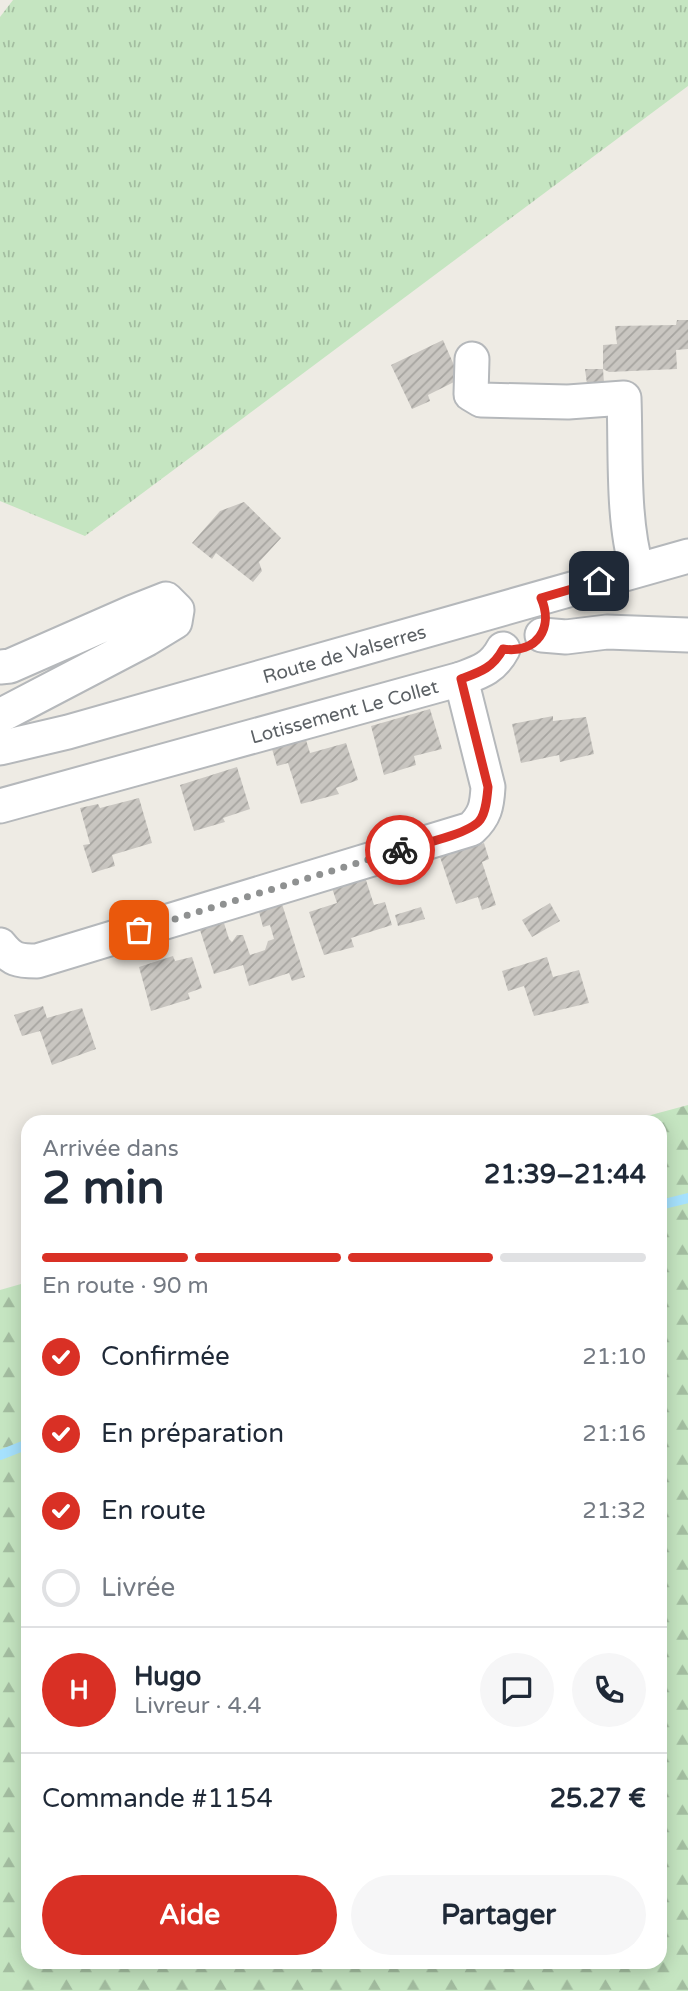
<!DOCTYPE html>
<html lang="fr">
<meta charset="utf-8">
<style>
:root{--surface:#fff;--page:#f6f6f7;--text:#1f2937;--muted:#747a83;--line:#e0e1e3;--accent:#d93025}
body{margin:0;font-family:"Varela Round",sans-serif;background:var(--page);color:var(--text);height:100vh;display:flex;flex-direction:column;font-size:26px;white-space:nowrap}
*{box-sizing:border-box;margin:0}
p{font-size:23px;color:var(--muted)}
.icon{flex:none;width:38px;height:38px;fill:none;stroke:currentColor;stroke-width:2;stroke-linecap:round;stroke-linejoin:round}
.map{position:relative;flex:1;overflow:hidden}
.details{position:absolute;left:21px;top:1115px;width:646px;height:854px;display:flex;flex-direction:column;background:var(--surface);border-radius:21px;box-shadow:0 4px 18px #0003}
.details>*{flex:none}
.pin{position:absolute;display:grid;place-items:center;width:60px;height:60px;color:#fff;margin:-30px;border-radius:14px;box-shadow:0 4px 10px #0006}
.courier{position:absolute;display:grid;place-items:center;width:70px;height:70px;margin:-35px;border:5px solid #d93025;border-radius:50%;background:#fff;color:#222;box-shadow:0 2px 9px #0007}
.summary em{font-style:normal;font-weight:700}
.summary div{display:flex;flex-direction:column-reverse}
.summary{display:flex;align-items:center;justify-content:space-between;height:119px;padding:0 21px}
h1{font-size:46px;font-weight:700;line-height:52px}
.bar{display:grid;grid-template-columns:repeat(4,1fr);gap:10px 7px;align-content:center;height:84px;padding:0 21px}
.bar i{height:9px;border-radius:5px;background:var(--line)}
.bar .current{background:var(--accent)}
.bar p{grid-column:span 4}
.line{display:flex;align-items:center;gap:18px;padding:0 21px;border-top:2px solid var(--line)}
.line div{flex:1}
.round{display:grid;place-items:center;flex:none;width:74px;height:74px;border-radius:37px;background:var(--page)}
ol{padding:0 21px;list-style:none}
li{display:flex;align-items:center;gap:21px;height:77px}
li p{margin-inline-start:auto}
li .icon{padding:7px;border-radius:50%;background:var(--accent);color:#fff;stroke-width:4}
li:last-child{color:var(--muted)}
li i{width:38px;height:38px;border:4px solid var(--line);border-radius:50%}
.action{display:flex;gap:14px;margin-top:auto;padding:14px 21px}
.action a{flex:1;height:80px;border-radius:42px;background:var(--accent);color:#fff;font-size:28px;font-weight:700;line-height:80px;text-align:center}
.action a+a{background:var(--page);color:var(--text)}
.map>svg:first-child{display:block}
.grass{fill:url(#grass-tufts)}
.forest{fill:url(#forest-firs)}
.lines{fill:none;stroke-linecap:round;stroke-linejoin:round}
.stream{stroke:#a6e1fd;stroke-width:10}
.building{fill:url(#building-hatch)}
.minor-casing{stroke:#b5b8bb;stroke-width:37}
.minor{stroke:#fff;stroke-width:33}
.done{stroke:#8f9191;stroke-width:7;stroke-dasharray:0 12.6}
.route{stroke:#d93025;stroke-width:9}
.labels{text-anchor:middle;stroke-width:5;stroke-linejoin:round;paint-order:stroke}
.street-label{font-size:19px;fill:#5c6165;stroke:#fff}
</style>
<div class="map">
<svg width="688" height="1991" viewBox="0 0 688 1991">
<defs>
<pattern id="grass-tufts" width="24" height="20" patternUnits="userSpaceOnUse" patternTransform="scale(1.75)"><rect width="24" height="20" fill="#c5e5c1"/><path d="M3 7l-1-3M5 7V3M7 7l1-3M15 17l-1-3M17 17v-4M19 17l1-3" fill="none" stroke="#a3bda0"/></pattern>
<pattern id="forest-firs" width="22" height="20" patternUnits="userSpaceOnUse" patternTransform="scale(1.75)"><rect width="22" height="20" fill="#c5e5c1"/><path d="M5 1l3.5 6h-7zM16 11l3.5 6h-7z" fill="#a3bda0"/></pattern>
<pattern id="building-hatch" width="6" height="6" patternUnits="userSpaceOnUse" patternTransform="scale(1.75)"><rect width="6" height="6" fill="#c9c6c1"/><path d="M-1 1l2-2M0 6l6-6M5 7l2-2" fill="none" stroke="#a6a4a0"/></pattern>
</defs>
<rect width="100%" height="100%" fill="#eeebe4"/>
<!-- grass -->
<path class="grass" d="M13,0H688V86L85,536L0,501V17Z"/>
<!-- forest -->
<path class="forest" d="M688,1105V1991H0V1290L28,1282V1962H660V1122H625Z"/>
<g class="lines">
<!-- stream -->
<g class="stream">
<path d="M660,1205L688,1198"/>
<path d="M0,1455L28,1444"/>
</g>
</g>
<!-- building -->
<g class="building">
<path d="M677,320H688V349L676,350L677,369L609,372L603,369L604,383L587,384L585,369H603V345L617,344L615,326L676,325Z"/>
<path d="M443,340L460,379L428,395L430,401L412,409L391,365Z"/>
<path d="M244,502L281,538L259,562L262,571L253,582L216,553L212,559L192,543L220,511Z"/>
<path d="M430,709L442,749L414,756L416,765L384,775L371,726Z"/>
<path d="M553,716V721L586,717L594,754L560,762L559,755L521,763L512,724Z"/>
<path d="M306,740L310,753L346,743L358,780L336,788L339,794L301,804L288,763L277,766L272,749Z"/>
<path d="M237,767L250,809L223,818L225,822L194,831L180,785Z"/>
<path d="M139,798L152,843L112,855L115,866L92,873L83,845L90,844L80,808L98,804L100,808Z"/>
<path d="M484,843L489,859L482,862L496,905L482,910L478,897L456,904L440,857Z"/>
<path d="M365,877L374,905L385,902L392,925L351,938L354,947L324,955L309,912L337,903L332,888Z"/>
<path d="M550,903L560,921L532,937L522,920Z"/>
<path d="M282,904L305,977L292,981L289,973L249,986L243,965L214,974L200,930L224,923L229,939L232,942L237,935H243L250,955L265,950L268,941L274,939L270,925L263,927L259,912Z"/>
<path d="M421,907L425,919L398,926L395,915Z"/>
<path d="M173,956L175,961L192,957L202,988L188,993L190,999L151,1011L139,967Z"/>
<path d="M547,957L553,977L579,970L589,1003L534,1016L524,986L508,991L502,971Z"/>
<path d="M43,1006L47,1018L82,1008L96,1049L52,1065L40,1031L22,1036L14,1015Z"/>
</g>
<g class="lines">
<!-- minor casing -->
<g class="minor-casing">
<g id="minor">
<path d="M472,359L471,394L481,400L568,402L624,398C626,450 622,521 637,569"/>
<path d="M542,635L566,637L607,632L688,635"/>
<path d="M0,667L10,666L133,612L166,599L177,610L175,622L147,639L0,716"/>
<path id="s1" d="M0,748L68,732L688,556"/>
<path id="s2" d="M0,806L461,679C480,672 493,668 503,649"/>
<path d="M0,945C12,960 18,961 37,961L471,829C485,816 487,806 488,787L461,679"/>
</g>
</g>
<!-- minor -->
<use href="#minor" class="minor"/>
</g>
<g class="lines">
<!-- done -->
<path class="done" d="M139,930L400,850"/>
<!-- route -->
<path class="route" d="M400,850C418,845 470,834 480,820C486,812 487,798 488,787L461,679C480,672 493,668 503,649C537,654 554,628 541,598L599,581"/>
</g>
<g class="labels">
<!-- street labels -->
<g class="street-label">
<text dy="7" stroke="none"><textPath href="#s1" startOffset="357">Route de Valserres</textPath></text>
<text dy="7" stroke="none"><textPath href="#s2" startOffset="357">Lotissement Le Collet</textPath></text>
</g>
</g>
</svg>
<div class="pin" style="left:139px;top:930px;background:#ea580c"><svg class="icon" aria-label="bag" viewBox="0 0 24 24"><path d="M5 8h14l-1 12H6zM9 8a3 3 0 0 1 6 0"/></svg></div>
<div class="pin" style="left:599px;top:581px;background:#1f2937"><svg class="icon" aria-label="home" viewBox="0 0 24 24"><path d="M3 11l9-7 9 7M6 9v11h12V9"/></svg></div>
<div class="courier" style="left:400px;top:850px"><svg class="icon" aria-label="bike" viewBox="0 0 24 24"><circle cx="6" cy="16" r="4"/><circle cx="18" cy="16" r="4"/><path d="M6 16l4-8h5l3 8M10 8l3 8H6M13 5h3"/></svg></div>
<section class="details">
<div class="summary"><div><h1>2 min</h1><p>Arrivée dans</p></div><em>21:39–21:44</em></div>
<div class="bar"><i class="current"></i><i class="current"></i><i class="current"></i><i></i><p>En route · 90 m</p></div>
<ol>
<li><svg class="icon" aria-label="check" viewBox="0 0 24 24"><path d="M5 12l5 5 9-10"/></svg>Confirmée<p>21:10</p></li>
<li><svg class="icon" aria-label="check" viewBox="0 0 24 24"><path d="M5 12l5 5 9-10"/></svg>En préparation<p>21:16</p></li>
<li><svg class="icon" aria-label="check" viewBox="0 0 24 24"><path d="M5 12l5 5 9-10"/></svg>En route<p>21:32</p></li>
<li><i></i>Livrée</li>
</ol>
<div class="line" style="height:126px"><b class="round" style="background:var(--accent);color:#fff">H</b><div><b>Hugo</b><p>Livreur · 4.4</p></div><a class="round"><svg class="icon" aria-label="chat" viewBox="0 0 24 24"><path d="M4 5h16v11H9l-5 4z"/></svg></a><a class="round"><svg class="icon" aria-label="phone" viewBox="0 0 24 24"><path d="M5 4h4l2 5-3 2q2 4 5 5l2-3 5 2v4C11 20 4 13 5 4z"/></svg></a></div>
<div class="line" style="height:91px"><div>Commande #1154</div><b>25.27 €</b></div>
<div class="action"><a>Aide</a><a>Partager</a></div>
</section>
</div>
